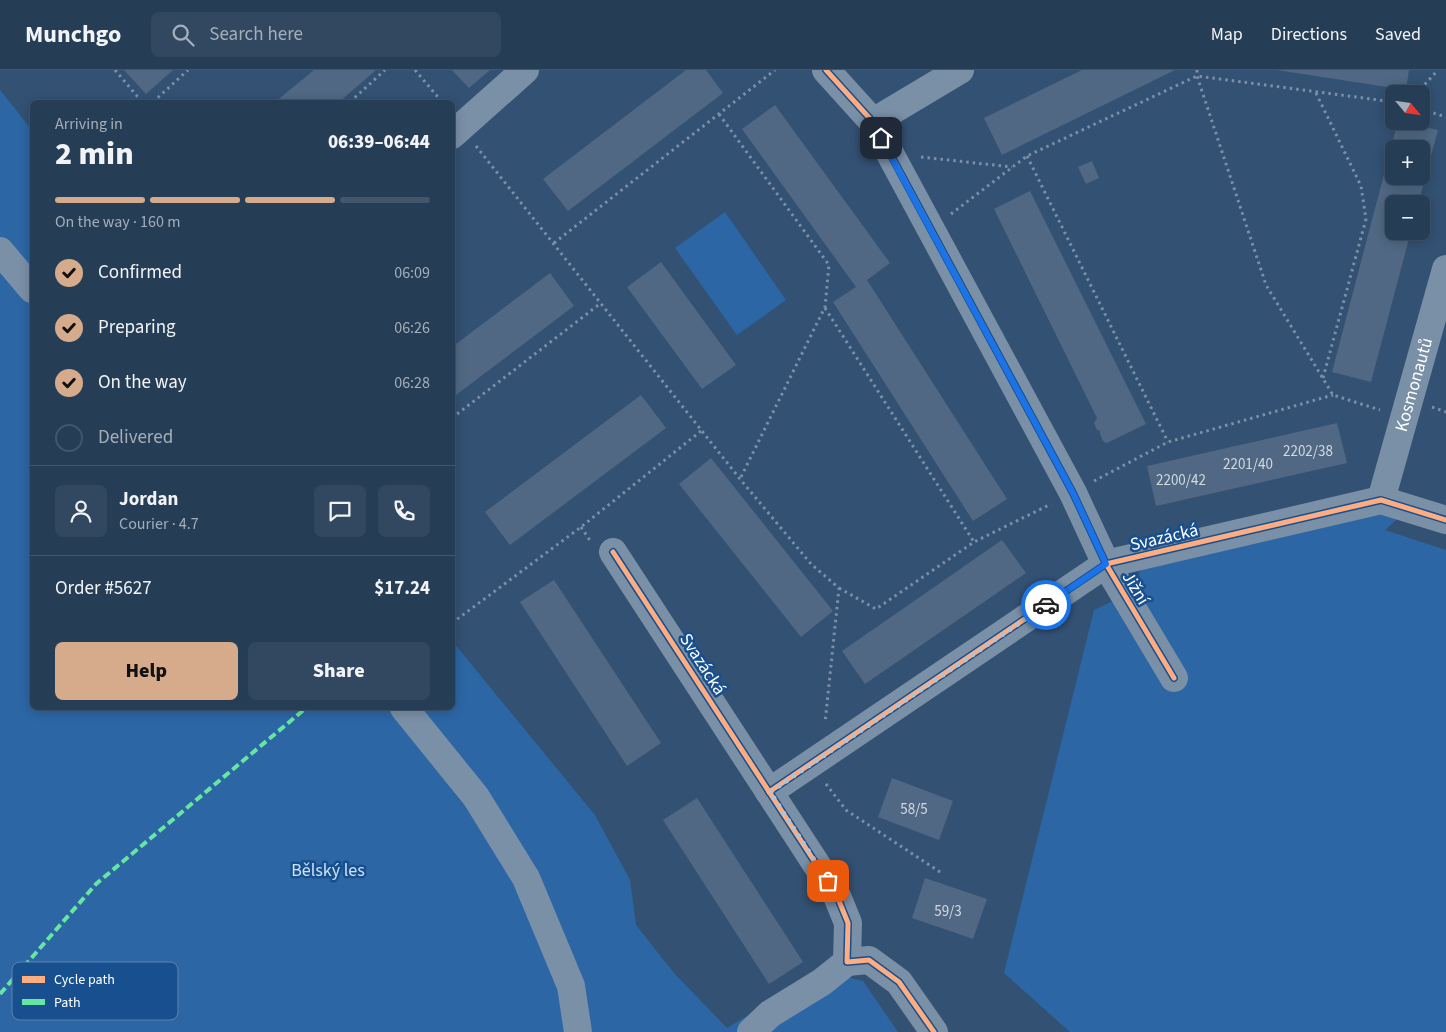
<!DOCTYPE html>
<meta charset="utf-8">
<style>
:root{--surface:#263d56;--page:#324860;--text:#f1f3f6;--muted:#a4aeb9;--line:#42566c;--accent:#d6ab8b}
body{margin:0;font-family:"Source Sans 3",sans-serif;background:var(--page);color:var(--text);height:100vh;display:flex;flex-direction:column;font-size:19px;white-space:nowrap}
*{box-sizing:border-box;margin:0}
p{font-size:16px;color:var(--muted)}
.icon{flex:none;width:28px;height:28px;fill:none;stroke:currentColor;stroke-width:2;stroke-linecap:round;stroke-linejoin:round}
.map{position:relative;flex:1;overflow:hidden}
.drawer{position:absolute;left:30px;top:30px;width:425px;height:610px;display:flex;flex-direction:column;background:var(--surface);border-radius:8px;box-shadow:0 2px 12px #0003,0 0 0 1px var(--line)}
.drawer>*{flex:none}
.needle{width:32px;rotate:119deg}
.fabs{position:absolute;left:1385px;top:15px;display:grid;gap:10px}
.fabs a{display:grid;place-items:center;width:45px;height:45px;border-radius:8px;background:var(--surface);box-shadow:0 2px 12px #0003,0 0 0 1px var(--line);font-size:25px}
.pin{position:absolute;display:grid;place-items:center;width:42px;height:42px;color:#fff;margin:-21px;border-radius:10px;box-shadow:0 2px 8px #0006}
.courier{position:absolute;display:grid;place-items:center;width:50px;height:50px;margin:-25px;border:4px solid #1a73e8;border-radius:50%;background:#fff;color:#222;box-shadow:0 1px 6px #0007}
.summary em{font-style:normal;font-weight:800}
.summary div{display:flex;flex-direction:column-reverse}
.summary{display:flex;align-items:center;justify-content:space-between;height:85px;padding:0 25px}
h1{font-size:32px;font-weight:800;line-height:38px}
.bar{display:grid;grid-template-columns:repeat(4,1fr);gap:8px 5px;align-content:center;height:60px;padding:0 25px}
.bar i{height:6px;border-radius:4px;background:var(--line)}
.bar .on{background:var(--accent)}
.bar p{grid-column:span 4}
.line{display:flex;align-items:center;gap:12px;padding:0 25px;border-top:1px solid var(--line)}
.line div{flex:1}
.round{display:grid;place-items:center;flex:none;width:52px;height:52px;border-radius:8px;background:var(--page)}
ol{padding:0 25px;list-style:none}
li{display:flex;align-items:center;gap:15px;height:55px}
li p{margin-inline-start:auto}
li .icon{padding:5px;border-radius:50%;background:var(--accent);color:#111;stroke-width:4}
li:last-child{color:var(--muted)}
li i{width:28px;height:28px;border:2px solid var(--line);border-radius:50%}
.primary-button{display:flex;gap:10px;margin-top:auto;padding:10px 25px}
.primary-button a{flex:1;height:58px;border-radius:8px;background:var(--accent);color:#111;font-size:20px;font-weight:800;line-height:58px;text-align:center}
.primary-button a+a{background:var(--page);color:var(--text)}
header{display:flex;align-items:center;gap:30px;box-sizing:border-box;height:70px;padding:0 25px;background:var(--surface);border-bottom:1px solid var(--line)}
header strong{font-size:24px}
nav{display:flex;gap:28px;margin-inline-start:auto;font-size:18px}
.search{width:350px;height:45px;background:var(--page);display:flex;align-items:center;gap:12px;box-sizing:border-box;padding:0 18px;border-radius:8px;color:var(--muted);font-size:19px}
.map>svg:first-child{display:block}
.green{fill:#2c66a4}
.building{fill:#506883;fill-rule:evenodd}
.lines{fill:none;stroke-linecap:round;stroke-linejoin:round}
.path{stroke:#7a90a7;stroke-width:3;stroke-dasharray:2.5 4;stroke-linecap:butt}
.minor{stroke:#7a90a7;stroke-width:28}
.quiet{stroke:#66e7a1;stroke-width:4;stroke-dasharray:8 4;stroke-linecap:butt}
.cycleway-casing{stroke:#184f8e;stroke-width:8}
.cycleway{stroke:#ffac80;stroke-width:5}
.done{stroke:#b8c2ce;stroke-width:5;stroke-dasharray:0 9}
.route{stroke:#1a73e8;stroke-width:6}
.labels{text-anchor:middle;stroke-width:5;stroke-linejoin:round;paint-order:stroke}
.number-label{font-size:15px;fill:#d3d9e0}
.street-label{font-size:18px;fill:#fff;stroke:#184f8e}
.park-label{font-size:18px;fill:#cbe2fb;stroke:#184f8e}
.key{fill:#184f8e;stroke:#5d84b0;stroke-width:1}
.key-label{font-size:14px;fill:#fff}
</style>
<header>
<strong>Munchgo</strong>
<div class="search"><svg class="icon" aria-label="search" viewBox="0 0 24 24"><circle cx="10" cy="10" r="6"/><path d="M15 15l6 6"/></svg>Search here</div>
<nav><a>Map</a><a>Directions</a><a>Saved</a></nav>
</header>
<div class="map">
<svg width="1446" height="962" viewBox="0 0 1446 962">
<rect width="100%" height="100%" fill="#335173"/>
<!-- green -->
<g class="green">
<path d="M0,20L32,60V638H452L453,572L595,745L630,810L636,855L674,903L727,958L822,901L863,911L898,962H0Z"/>
<path d="M725,142L786,230L737,265L675,178Z"/>
<path d="M1389,442L1397,449L1385,460L1446,480V962H1070L1004,903L1094,540L1141,518L1139,503L1144,496Z"/>
</g>
<!-- building -->
<g class="building">
<path d="M124,0H173L146,24Z"/>
<path d="M314,0H376L339,32H275Z"/>
<path d="M452,0H490L469,18Z"/>
<path d="M686,0H706L723,23L568,141L543,109Z"/>
<path d="M1082,0H1175L1002,85L984,48Z"/>
<path d="M1277,0H1409L1406,20Z"/>
<path d="M775,35L890,193L867,210L1007,429L973,451L833,232L856,217L742,59Z"/>
<path d="M1398,51L1438,60L1418,134H1394V161H1411L1371,312L1332,302ZM1394,79H1421V106H1394Z"/>
<path d="M1092,91L1099,108L1086,114L1078,97Z"/>
<path d="M1030,121L1146,354L1109,372L1106,373L1103,371L1100,364V361L1097,360L1094,353L1097,348L994,139Z"/>
<path d="M661,192L736,295L702,319L627,217Z"/>
<path d="M550,203L574,236L452,328V277Z"/>
<path d="M641,325L666,358L510,475L485,442Z"/>
<path d="M1337,353L1347,393L1156,436L1147,396Z"/>
<path d="M711,388L833,541L801,567L679,414Z"/>
<path d="M1002,470L1026,503L865,614L842,581Z"/>
<path d="M554,510L661,673L627,696L520,532Z"/>
<path d="M892,708L953,731L939,770L878,747Z"/>
<path d="M697,728L803,892L769,914L663,750Z"/>
<path d="M925,808L987,829L973,869L912,848Z"/>
</g>
<g class="lines">
<!-- path -->
<g class="path">
<path d="M115,0L142,32"/>
<path d="M415,0L442,32"/>
<path d="M1197,0V6L1266,215L1333,325L1380,340"/>
<path d="M1316,23L1361,116L1366,149L1323,308"/>
<path d="M1416,24L1438,0"/>
<path d="M153,32L188,0"/>
<path d="M350,32L385,0"/>
<path d="M1421,39L1446,47"/>
<path d="M719,44L829,195L825,237L740,409"/>
<path d="M476,76L740,409L811,494L839,518L825,653"/>
<path d="M1027,86L1168,372"/>
<path d="M921,87L1012,97"/>
<path d="M951,144L1027,86L1197,6L1394,32"/>
<path d="M554,173L775,0"/>
<path d="M825,238L974,472"/>
<path d="M1432,337L1446,342"/>
<path d="M452,348L601,233"/>
<path d="M1094,411L1168,372L1333,325"/>
<path d="M581,457L591,472"/>
<path d="M839,518L876,539L974,472L1051,434"/>
<path d="M452,553L581,457L701,361"/>
<path d="M826,714L846,740L943,804"/>
</g>
<!-- minor -->
<g class="minor">
<path d="M826,0L873,52L1073,423L1106,494L1174,608"/>
<path d="M873,52L960,0"/>
<path d="M452,65L525,0"/>
<path d="M0,181L32,219"/>
<path id="s1" d="M1381,430L1446,199"/>
<path d="M613,482L837,826L848,853L847,892L869,890L899,912L934,962"/>
<path d="M404,638L476,727L526,808L571,916L578,962"/>
<path d="M769,722L1106,494L1381,430L1446,450"/>
<path d="M751,962L770,944L822,912L847,892"/>
</g>
<!-- quiet -->
<path class="quiet" d="M0,924L96,814L306,638"/>
<!-- cycleway casing -->
<g class="cycleway-casing">
<g id="cycleway">
<path d="M826,0L873,52L1073,423L1106,494L1174,608"/>
<path d="M613,482L837,826L848,853L847,892L869,890L899,912L934,962"/>
<path d="M769,722L1106,494L1381,430L1446,450"/>
</g>
</g>
<!-- cycleway -->
<use href="#cycleway" class="cycleway"/>
</g>
<g class="lines">
<!-- done -->
<path class="done" d="M828,811L770,722L1046,535"/>
<!-- route -->
<path class="route" d="M881,68L1073,423L1106,494L1046,535"/>
</g>
<g class="labels">
<!-- number labels -->
<g class="number-label">
<text x="1308" y="386">2202/38</text>
<text x="1248" y="399">2201/40</text>
<text x="1181" y="415">2200/42</text>
<text x="914" y="744">58/5</text>
<text x="948" y="846">59/3</text>
</g>
<!-- street labels -->
<g class="street-label">
<text dy="6" stroke="none"><textPath href="#s1" startOffset="120">Kosmonautů</textPath></text>
<text transform="translate(1164 467) rotate(-13)" y="6">Svazácká</text>
<text transform="translate(1136 518) rotate(59)" y="6">Jižní</text>
<text transform="translate(703 594) rotate(57)" y="6">Svazácká</text>
</g>
<!-- park labels -->
<g class="park-label">
<text x="328" y="806">Bělský les</text>
</g>
</g>
<!-- legend -->
<rect x="12" y="892" width="166" height="58" rx="8" class="key"/>
<rect x="22" y="906" width="23" height="7" fill="#ffac80"/>
<rect x="22" y="929" width="23" height="6" fill="#66e7a1"/>
<g class="key-label">
<text x="54" y="914">Cycle path</text>
<text x="54" y="937">Path</text>
</g>
</svg>
<div class="fabs">
<a><svg class="needle" viewBox="-14 -14 28 28"><path d="M0-13l5 13h-10z" fill="#e53935"/><path d="M0 13l5-13h-10z" fill="#a4aeb9"/></svg></a>
<a>+</a>
<a>−</a>
</div>
<div class="pin" style="left:828px;top:811px;background:#ea580c"><svg class="icon" aria-label="bag" viewBox="0 0 24 24"><path d="M5 8h14l-1 12H6zM9 8a3 3 0 0 1 6 0"/></svg></div>
<div class="pin" style="left:881px;top:68px;background:#1f2937"><svg class="icon" aria-label="home" viewBox="0 0 24 24"><path d="M3 11l9-7 9 7M6 9v11h12V9"/></svg></div>
<div class="courier" style="left:1046px;top:535px"><svg class="icon" aria-label="car" viewBox="0 0 24 24"><path d="M5 17H2v-5l4-1 3-4h7l3 4 3 1v5h-3M9 17h6M6 11h13"/><circle cx="7" cy="17" r="2"/><circle cx="17" cy="17" r="2"/></svg></div>
<section class="drawer">
<div class="summary"><div><h1>2 min</h1><p>Arriving in</p></div><em>06:39–06:44</em></div>
<div class="bar"><i class="on"></i><i class="on"></i><i class="on"></i><i></i><p>On the way · 160 m</p></div>
<ol>
<li><svg class="icon" aria-label="check" viewBox="0 0 24 24"><path d="M5 12l5 5 9-10"/></svg>Confirmed<p>06:09</p></li>
<li><svg class="icon" aria-label="check" viewBox="0 0 24 24"><path d="M5 12l5 5 9-10"/></svg>Preparing<p>06:26</p></li>
<li><svg class="icon" aria-label="check" viewBox="0 0 24 24"><path d="M5 12l5 5 9-10"/></svg>On the way<p>06:28</p></li>
<li><i></i>Delivered</li>
</ol>
<div class="line" style="height:90px"><a class="round"><svg class="icon" aria-label="person" viewBox="0 0 24 24"><circle cx="12" cy="8" r="4"/><path d="M4 21q1-7 8-7t8 7"/></svg></a><div><b>Jordan</b><p>Courier · 4.7</p></div><a class="round"><svg class="icon" aria-label="chat" viewBox="0 0 24 24"><path d="M4 5h16v11H9l-5 4z"/></svg></a><a class="round"><svg class="icon" aria-label="phone" viewBox="0 0 24 24"><path d="M5 4h4l2 5-3 2q2 4 5 5l2-3 5 2v4C11 20 4 13 5 4z"/></svg></a></div>
<div class="line" style="height:65px"><div>Order #5627</div><b>$17.24</b></div>
<div class="primary-button"><a>Help</a><a>Share</a></div>
</section>
</div>
